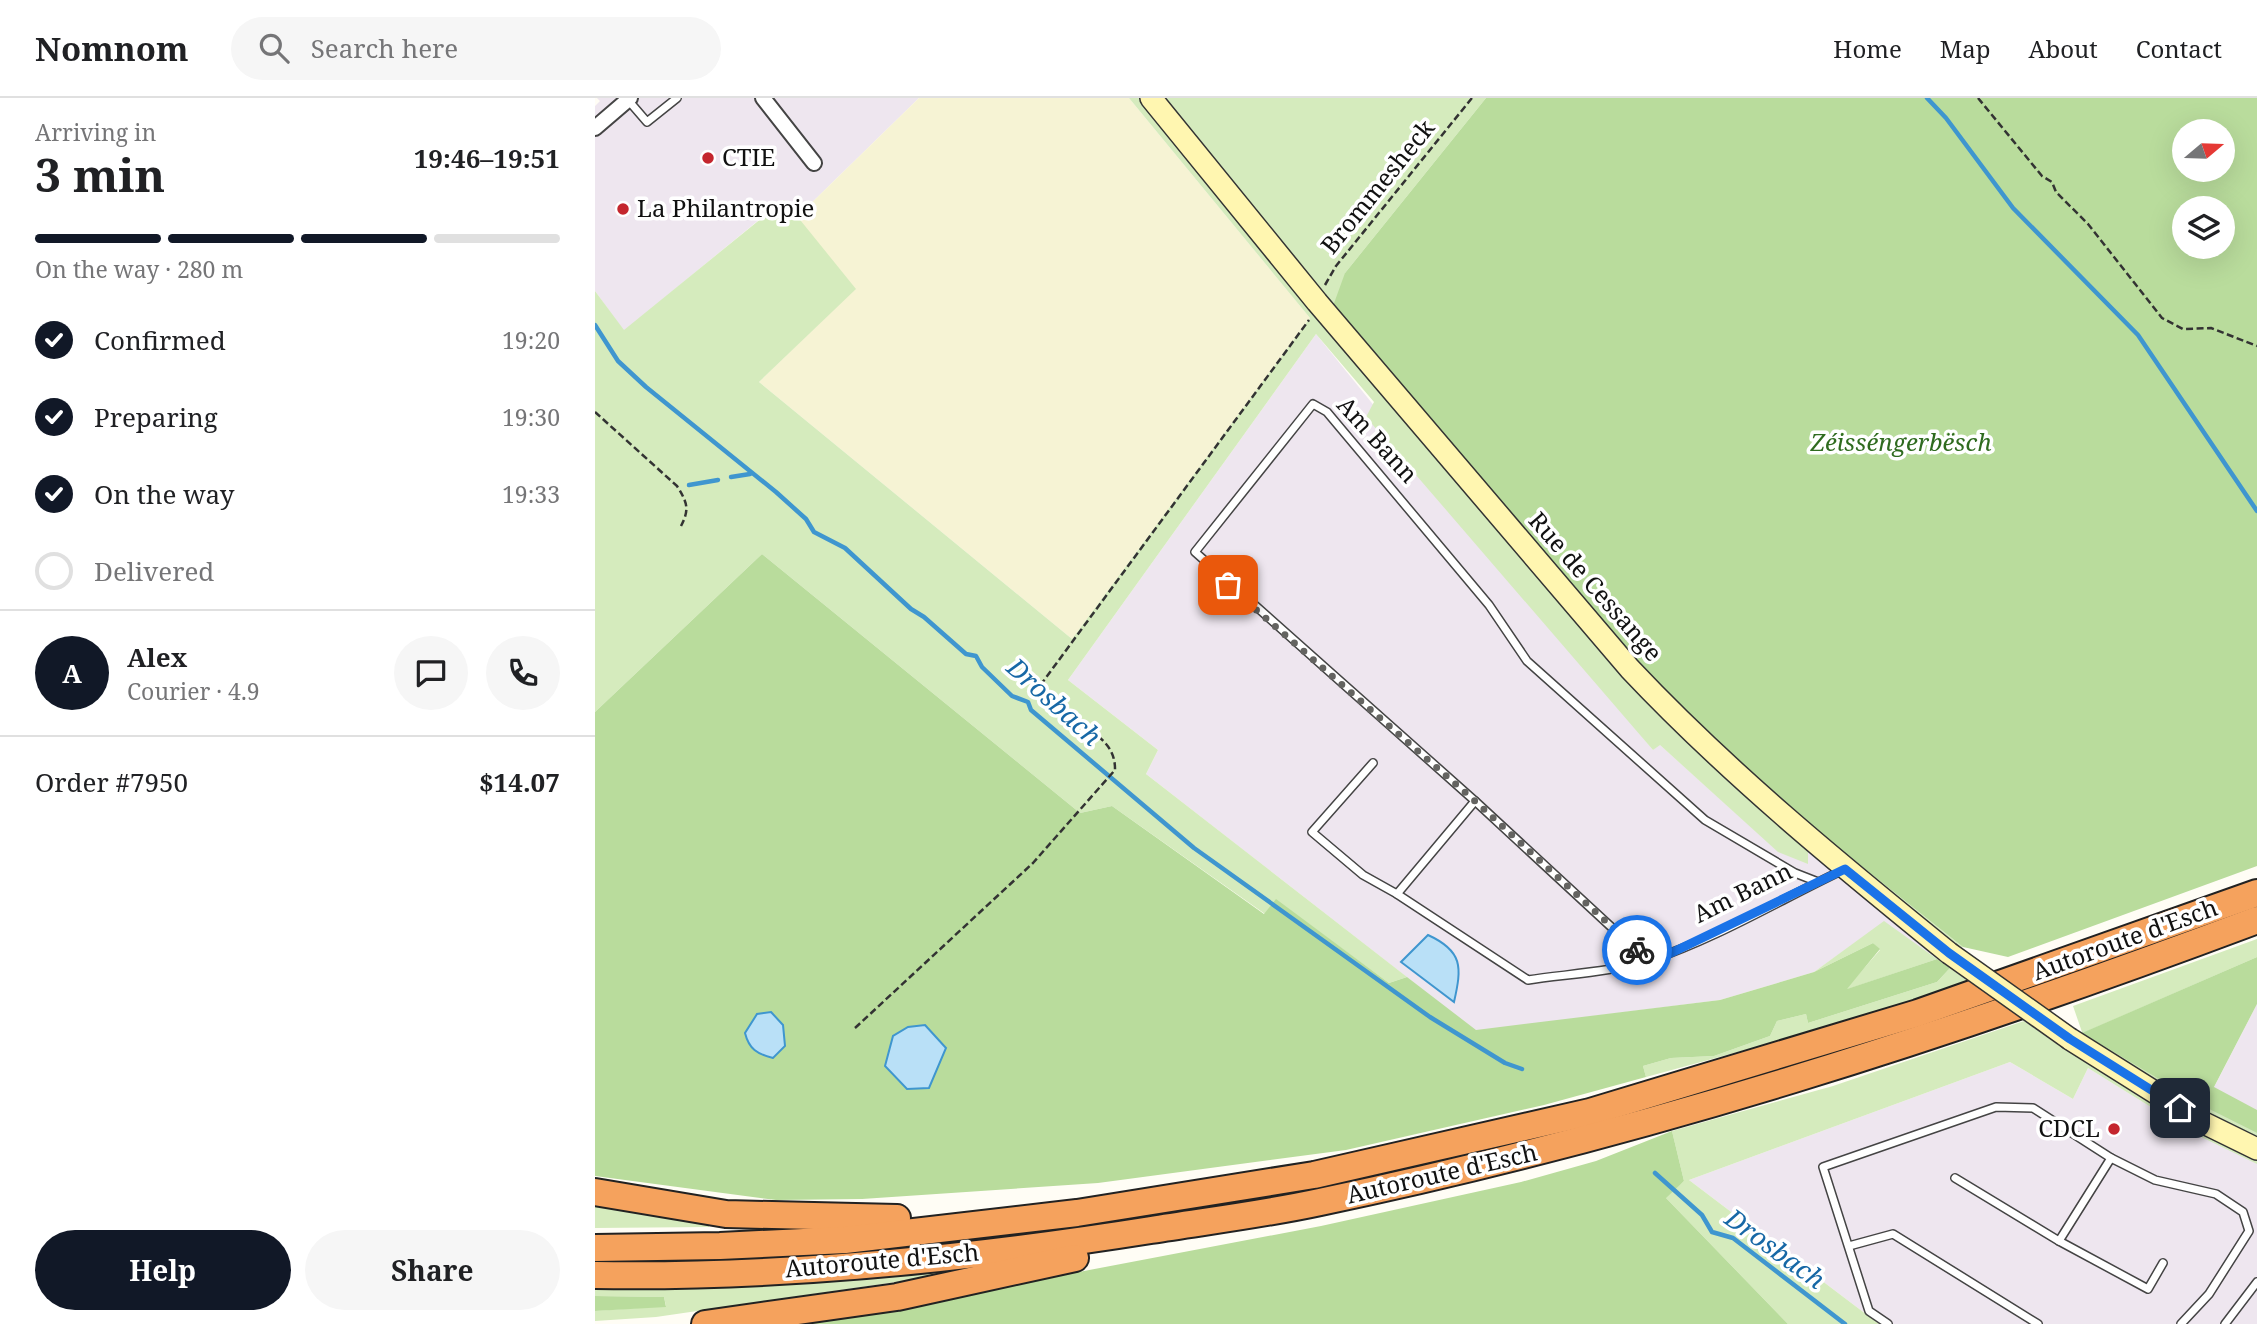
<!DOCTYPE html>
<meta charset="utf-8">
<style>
:root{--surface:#fff;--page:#f6f6f6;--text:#202124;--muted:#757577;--line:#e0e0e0;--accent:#111827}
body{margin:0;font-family:"Noto Serif",serif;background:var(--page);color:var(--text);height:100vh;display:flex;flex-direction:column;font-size:26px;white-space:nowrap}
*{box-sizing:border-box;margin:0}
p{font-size:23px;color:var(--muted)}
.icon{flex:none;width:38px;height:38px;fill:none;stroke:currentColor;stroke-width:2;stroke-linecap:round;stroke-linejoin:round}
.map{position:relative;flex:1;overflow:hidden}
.drawer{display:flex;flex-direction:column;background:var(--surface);width:595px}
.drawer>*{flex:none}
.needle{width:46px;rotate:71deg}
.tools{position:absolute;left:1577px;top:21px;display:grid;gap:14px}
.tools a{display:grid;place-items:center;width:63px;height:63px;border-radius:50%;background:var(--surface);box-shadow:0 7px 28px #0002;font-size:35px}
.pin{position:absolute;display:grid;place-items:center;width:60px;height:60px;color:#fff;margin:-30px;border-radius:14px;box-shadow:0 4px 10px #0006}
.courier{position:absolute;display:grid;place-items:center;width:70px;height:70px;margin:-35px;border:5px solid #1a73e8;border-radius:50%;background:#fff;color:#222;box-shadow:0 2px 9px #0007}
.summary em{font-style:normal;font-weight:700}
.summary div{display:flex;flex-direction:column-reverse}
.summary{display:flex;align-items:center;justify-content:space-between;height:119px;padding:0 35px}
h1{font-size:46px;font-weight:700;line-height:52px}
.bar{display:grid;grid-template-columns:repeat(4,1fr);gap:10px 7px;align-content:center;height:84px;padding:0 35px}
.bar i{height:9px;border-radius:5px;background:var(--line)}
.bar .current{background:var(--accent)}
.bar p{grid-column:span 4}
.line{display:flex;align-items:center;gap:18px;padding:0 35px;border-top:2px solid var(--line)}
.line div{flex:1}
.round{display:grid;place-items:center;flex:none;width:74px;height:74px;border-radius:37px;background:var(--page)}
ol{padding:0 35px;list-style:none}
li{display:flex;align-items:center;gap:21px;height:77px}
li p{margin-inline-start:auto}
li .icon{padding:7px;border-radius:50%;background:var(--accent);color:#fff;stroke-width:4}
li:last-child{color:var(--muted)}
li i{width:38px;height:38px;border:4px solid var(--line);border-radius:50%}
.primary-button{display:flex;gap:14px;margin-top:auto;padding:14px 35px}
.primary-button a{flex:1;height:80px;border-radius:42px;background:var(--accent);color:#fff;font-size:28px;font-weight:700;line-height:80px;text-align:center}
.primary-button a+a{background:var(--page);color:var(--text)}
header{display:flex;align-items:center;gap:42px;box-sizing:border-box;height:98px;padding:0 35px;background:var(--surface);border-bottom:2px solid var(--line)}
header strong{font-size:33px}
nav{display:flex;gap:38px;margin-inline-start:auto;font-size:24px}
.search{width:490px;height:63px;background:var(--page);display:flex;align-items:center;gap:18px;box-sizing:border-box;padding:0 24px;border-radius:38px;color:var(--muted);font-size:26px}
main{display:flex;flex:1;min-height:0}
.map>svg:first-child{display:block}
.industrial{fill:#eee6ef}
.farmland{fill:#f6f3d4}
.green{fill:#d5ebbd}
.forest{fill:#b9dc9c;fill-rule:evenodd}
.water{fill:#b9e0f7;stroke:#3f96cf;stroke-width:2}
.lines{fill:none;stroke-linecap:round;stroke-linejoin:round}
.stream{stroke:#3f96cf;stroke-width:4.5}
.lane-casing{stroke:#444;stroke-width:10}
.street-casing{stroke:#444;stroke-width:18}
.secondary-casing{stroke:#333;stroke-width:24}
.highway-casing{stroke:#222;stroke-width:30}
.path{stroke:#333;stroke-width:2.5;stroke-dasharray:7 3.5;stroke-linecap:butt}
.lane{stroke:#fff;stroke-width:7}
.street{stroke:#fff;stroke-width:14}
.secondary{stroke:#fff6b0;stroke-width:21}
.highway{stroke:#f5a25d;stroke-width:26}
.secondary-bridge-casing{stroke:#333;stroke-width:24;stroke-linecap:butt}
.secondary-bridge{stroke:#fff6b0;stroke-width:21}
.done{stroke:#646461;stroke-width:7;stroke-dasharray:0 12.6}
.route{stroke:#1a73e8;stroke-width:9}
.poi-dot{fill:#c4262e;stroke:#fff;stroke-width:2.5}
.labels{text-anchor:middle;stroke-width:7;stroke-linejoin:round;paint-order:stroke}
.poi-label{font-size:24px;fill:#111;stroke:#fff;text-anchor:start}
.street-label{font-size:24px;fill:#111;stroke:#fff}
.park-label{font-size:24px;font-style:italic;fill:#2f6b1f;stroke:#fff}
.water-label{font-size:26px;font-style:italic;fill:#1768a6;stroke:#fff}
</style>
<header>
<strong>Nomnom</strong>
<div class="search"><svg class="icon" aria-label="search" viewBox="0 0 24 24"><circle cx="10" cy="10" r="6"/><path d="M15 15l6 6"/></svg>Search here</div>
<nav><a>Home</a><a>Map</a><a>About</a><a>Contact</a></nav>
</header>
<main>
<section class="drawer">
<div class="summary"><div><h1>3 min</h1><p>Arriving in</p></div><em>19:46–19:51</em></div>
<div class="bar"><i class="current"></i><i class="current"></i><i class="current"></i><i></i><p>On the way · 280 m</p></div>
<ol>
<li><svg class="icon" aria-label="check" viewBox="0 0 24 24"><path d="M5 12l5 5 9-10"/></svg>Confirmed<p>19:20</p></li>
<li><svg class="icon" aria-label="check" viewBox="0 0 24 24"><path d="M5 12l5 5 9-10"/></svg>Preparing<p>19:30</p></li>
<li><svg class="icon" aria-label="check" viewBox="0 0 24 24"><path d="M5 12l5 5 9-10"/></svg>On the way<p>19:33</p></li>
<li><i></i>Delivered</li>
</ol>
<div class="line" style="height:126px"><b class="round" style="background:var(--accent);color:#fff">A</b><div><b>Alex</b><p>Courier · 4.9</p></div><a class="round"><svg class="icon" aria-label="chat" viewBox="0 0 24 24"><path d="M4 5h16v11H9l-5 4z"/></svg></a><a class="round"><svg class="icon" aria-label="phone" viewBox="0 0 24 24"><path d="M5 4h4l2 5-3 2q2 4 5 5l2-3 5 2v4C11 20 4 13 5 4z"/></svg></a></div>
<div class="line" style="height:91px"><div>Order #7950</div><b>$14.07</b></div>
<div class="primary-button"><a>Help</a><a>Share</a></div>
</section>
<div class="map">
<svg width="1662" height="1226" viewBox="0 0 1662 1226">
<rect width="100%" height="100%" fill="#fffdf5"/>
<!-- industrial -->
<g class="industrial">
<path d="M2,0H324L202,119L188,102L29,233L0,193V8L5,3Z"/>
<path d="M721,236L1058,652L1064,646L1184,754L1213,739L1354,855L1342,861L1289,824L1219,874L1125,902L881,933L551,676L563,652L473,582Z"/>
<path d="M1662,906V1226H1284L1094,1082L1415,964L1478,1001L1493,970L1596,1034Z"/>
</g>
<!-- farmland -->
<path class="farmland" d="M324,0H534L715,220L477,541L164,284L260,191L202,119Z"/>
<!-- green -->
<g class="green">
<path d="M534,0H891L750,175L1217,729L1368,849L1354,855L1213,741V766L1183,754L1065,647L1058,652L771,319L779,304L721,236L473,582L563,652L551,676L812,879L794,885L681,802L670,816L517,708L485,715L167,456L0,614V193L29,232L189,102L261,191L164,284L477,541L715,220Z"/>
<path d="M1289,823L1342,861L1250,892L1285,852L1278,845L1219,874Z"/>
<path d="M1662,841V859L1488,935L1612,1010L1662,1035V1066L1596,1034L1493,970L1478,1001L1415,964L1094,1082L1284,1226H1193L1070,1099L1089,1083L1077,1033L1238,988L1429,923L1462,946L1487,934L1478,908Z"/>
<path d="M1355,870L1374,884L1202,938L1051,979L1048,968L1076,960L1119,958L1175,938L1182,923L1211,916L1213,925L1342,884Z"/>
<path d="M0,1102L114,1121V1129L0,1130Z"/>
<path d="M384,1172L61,1219L0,1223V1213L71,1208L69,1199L0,1198V1189L53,1191Z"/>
</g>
<!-- forest -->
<g class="forest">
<path d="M891,0H1662V768L1413,859L1368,849L1217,729L1097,624L1041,566L738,208L750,175ZM1589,33H1628V72H1589ZM1589,110H1628V149H1589Z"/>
<path d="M167,456L485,715L517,708L669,816L681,801L794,885L812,879L881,932L1125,902L1219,874L1278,845L1285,851L1252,891L1342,861L1355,870L1342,884L1213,925L1211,916L1182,923L1175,938L1119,958L1076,960L1048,968L1051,979L949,1007L751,1052L503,1085L267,1101L181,1102L0,1078V614Z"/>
<path d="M1662,859V906L1619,989L1662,1012V1035L1612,1010L1487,935Z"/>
<path d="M1077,1033L1089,1083L1071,1100L1193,1226H210L726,1128L926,1084L1001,1063Z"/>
<path d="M0,1198L69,1199L71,1209L0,1213Z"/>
</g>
<!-- water -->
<g class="water">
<path d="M833,837C868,853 867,869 859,904L806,864Z"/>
<path d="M176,914L188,927L190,948L178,960C162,956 154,951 150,935L162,916Z"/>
<path d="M330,927L351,950L334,990L312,991L290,968L298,938L313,929Z"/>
</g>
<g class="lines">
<!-- stream -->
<g class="stream">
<path d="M1332,0L1351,20L1418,110L1543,237L1662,413"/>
<path d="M0,227L23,263L51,289L181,394L211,421L219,434L250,450L316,511L329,519L371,556L381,558L387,569L417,598L433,604L436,612L599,750L835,919L910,965L927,971"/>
<path d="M136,379L155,376"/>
<path d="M94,387L123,382"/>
<path d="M1060,1075L1107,1117L1117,1134L1138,1140L1250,1226"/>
</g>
<!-- lane casing -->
<g class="lane-casing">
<g id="lane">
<path d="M33,2L52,24L82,0"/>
<path d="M778,665L717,734L768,777L802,796"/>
<path d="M880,703L1053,863"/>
<path d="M1223,784L1200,775L1110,722L932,563L894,507L732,314L718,306L600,454L880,703L802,796L933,882C973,876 1017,874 1056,862C1120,841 1185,802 1246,773"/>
<path d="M1360,1080L1464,1143L1553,1191L1568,1165"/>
<path d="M1464,1143L1516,1060"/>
<path d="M1254,1148L1298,1136L1443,1226"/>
<path d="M1293,1226L1274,1213L1228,1069L1401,1009L1438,1010L1516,1060L1560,1082L1621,1096L1648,1114L1654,1133L1614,1196L1586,1226"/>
<path d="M1630,1226L1662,1184"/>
</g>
</g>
<!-- street casing -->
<g class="street-casing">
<g id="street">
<path d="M168,0L219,65"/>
<path d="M0,30L35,0"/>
</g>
</g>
<!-- secondary casing -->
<g class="secondary-casing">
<g id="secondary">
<path d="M556,0L722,204L1035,571C1133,675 1243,765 1354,855"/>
<path d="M1475,941L1607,1024L1662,1051"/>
</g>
</g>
<!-- highway casing -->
<g class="highway-casing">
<g id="highway">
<path d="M0,1094L131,1116L302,1120"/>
<path d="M0,1150L125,1148L250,1142L482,1115L719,1077L995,1014L1323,915L1662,795"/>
<path d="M0,1177C186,1180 373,1161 556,1132C612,1123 670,1116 725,1104C1046,1037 1356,937 1662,822"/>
<path d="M110,1226L302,1199L480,1160"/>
</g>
</g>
<!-- path -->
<g class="path">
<path d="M1383,0L1447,78L1457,84L1461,94L1493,126L1567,220L1588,231L1616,230L1662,248"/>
<path d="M730,187L741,168L877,0"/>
<path d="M0,314L82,388C92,404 95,411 86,428"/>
<path d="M260,930L438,765L520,672C521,632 472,629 453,601C450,596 449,590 447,585L714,222"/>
</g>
<!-- lane -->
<use href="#lane" class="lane"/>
<!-- street -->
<use href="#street" class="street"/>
<!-- secondary -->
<use href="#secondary" class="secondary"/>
<!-- highway -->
<use href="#highway" class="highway"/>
<!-- secondary-bridge casing -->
<g class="secondary-bridge-casing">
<path id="secondary-bridge" d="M1354,855L1475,941"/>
</g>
<!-- secondary-bridge -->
<use href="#secondary-bridge" class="secondary-bridge"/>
</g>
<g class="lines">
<!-- done -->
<path class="done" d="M633,487L880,703L1042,852"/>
<!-- route -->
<path class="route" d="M1042,852L1053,863L1076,855L1250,771L1354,855L1475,941L1585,1010"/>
</g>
<!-- markers -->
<g class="poi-dot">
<circle cx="113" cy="60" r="7"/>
<circle cx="28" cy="111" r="7"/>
<circle cx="1519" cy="1031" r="7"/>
</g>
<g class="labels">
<!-- poi labels -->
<g class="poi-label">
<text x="127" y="68">CTIE</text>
<text x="42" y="119">La Philantropie</text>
<text x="1505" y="1039" text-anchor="end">CDCL</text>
</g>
<!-- street labels -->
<g class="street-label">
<text transform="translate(783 89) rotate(-51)" y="8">Brommesheck</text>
<text transform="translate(782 342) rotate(48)" y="8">Am Bann</text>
<text transform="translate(1000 489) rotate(49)" y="8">Rue de Cessange</text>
<text transform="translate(1148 795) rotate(-26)" y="8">Am Bann</text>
<text transform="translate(1530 842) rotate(-20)" y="8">Autoroute d'Esch</text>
<text transform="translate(847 1076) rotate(-13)" y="8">Autoroute d'Esch</text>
<text transform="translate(287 1163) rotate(-5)" y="8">Autoroute d'Esch</text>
</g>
<!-- park labels -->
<g class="park-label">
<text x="1306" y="353">Zéisséngerbësch</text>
</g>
<!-- water labels -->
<g class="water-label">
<text transform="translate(459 604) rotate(42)" y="9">Drosbach</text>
<text transform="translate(1180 1151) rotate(36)" y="9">Drosbach</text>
</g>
</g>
</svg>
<div class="tools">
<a><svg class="needle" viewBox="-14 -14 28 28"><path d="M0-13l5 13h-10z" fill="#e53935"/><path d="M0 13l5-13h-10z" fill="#757577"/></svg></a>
<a><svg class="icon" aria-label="layers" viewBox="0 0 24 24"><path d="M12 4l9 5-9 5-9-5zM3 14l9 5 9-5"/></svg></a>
</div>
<div class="pin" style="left:633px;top:487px;background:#ea580c"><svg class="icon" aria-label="bag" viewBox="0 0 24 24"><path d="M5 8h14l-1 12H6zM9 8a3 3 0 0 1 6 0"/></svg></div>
<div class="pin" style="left:1585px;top:1010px;background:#1f2937"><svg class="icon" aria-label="home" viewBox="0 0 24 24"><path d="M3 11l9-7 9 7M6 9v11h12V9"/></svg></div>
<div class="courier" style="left:1042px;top:852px"><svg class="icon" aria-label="bike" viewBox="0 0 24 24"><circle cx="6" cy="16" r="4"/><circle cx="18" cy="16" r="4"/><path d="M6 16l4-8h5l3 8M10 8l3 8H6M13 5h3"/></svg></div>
</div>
</main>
